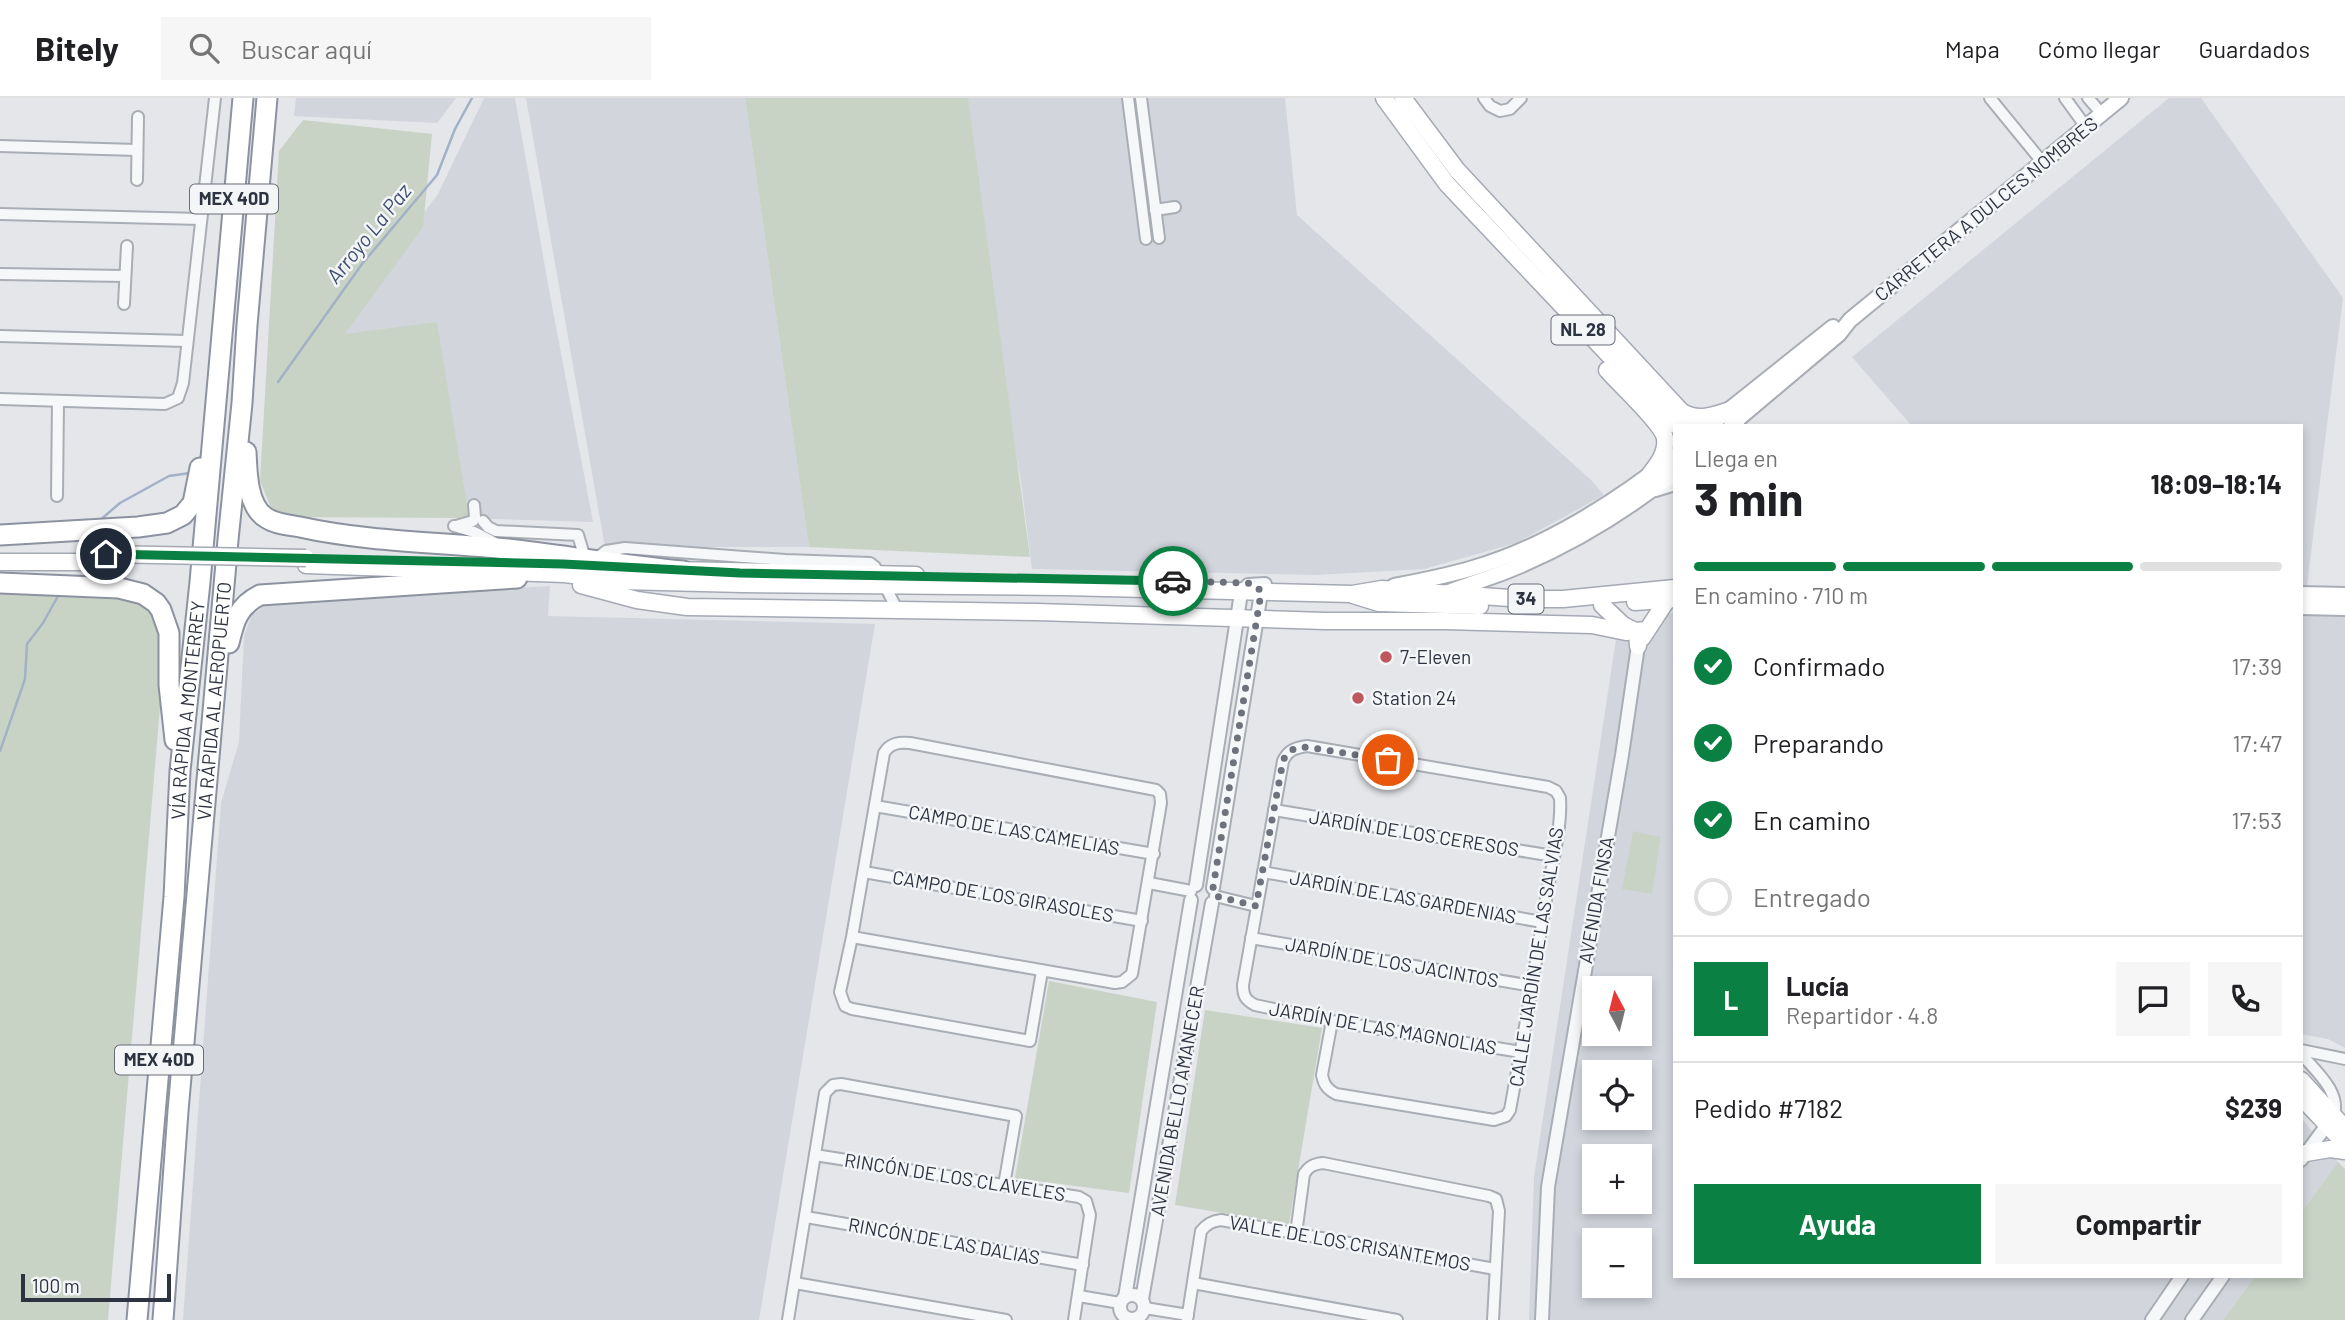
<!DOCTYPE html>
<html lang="es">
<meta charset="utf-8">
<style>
:root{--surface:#fff;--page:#f6f6f6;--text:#202124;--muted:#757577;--line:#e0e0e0;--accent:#0b8043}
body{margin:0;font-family:Barlow,sans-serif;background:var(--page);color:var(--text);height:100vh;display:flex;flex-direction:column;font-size:26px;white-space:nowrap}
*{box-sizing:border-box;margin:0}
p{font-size:23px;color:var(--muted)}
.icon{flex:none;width:38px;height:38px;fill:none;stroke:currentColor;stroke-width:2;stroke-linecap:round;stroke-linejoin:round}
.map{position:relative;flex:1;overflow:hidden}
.panel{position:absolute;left:1673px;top:326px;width:630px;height:854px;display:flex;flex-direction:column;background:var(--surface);border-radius:0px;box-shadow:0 4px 10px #0003}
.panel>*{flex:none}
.needle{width:46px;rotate:353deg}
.fabs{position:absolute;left:1582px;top:878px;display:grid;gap:14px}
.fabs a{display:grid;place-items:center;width:70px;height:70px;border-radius:0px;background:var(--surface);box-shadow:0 4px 10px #0003;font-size:35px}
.scale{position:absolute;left:21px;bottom:18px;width:150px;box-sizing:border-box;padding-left:7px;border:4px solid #2d3341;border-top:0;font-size:19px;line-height:24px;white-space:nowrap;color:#2d3341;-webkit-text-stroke:5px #f3f5f7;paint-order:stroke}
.pin{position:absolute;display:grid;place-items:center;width:60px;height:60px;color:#fff;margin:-30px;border:4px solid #fff;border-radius:50%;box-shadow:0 2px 7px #0007}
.courier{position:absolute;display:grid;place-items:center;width:70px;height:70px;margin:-35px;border:5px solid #0b8043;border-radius:50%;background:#fff;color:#222;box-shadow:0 2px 9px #0007}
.overview em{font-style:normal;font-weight:700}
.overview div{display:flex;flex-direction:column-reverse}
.overview{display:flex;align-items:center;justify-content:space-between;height:119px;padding:0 21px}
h1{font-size:46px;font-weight:700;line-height:52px}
.bar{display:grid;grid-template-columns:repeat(4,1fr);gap:10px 7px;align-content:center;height:84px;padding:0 21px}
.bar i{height:9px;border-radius:5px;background:var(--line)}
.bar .on{background:var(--accent)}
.bar p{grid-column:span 4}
.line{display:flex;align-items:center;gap:18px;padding:0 21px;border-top:2px solid var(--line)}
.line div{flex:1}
.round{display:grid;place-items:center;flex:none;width:74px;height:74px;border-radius:0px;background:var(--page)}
ol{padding:0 21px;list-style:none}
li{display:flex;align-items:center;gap:21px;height:77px}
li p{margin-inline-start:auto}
li .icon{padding:7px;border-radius:50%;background:var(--accent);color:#fff;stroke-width:4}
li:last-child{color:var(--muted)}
li i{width:38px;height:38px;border:4px solid var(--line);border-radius:50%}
.action{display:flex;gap:14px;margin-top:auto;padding:14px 21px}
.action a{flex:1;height:80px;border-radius:0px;background:var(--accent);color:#fff;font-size:28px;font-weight:700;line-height:80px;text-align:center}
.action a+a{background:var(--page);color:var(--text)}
header{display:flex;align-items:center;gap:42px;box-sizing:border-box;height:98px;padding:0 35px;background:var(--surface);border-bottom:2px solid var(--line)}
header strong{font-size:33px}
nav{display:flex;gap:38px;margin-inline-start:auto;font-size:24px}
.search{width:490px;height:63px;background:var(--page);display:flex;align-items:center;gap:18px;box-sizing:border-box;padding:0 24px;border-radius:0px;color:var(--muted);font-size:26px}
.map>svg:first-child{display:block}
.built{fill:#d2d5dc;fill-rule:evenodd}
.green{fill:#c8d3c6}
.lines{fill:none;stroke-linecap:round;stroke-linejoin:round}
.stream{stroke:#a3b1c6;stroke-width:2.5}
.canal{stroke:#a3b1c6;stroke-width:10}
.minor-casing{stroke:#a9adb4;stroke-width:14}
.tertiary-casing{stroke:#a9adb4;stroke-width:16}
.secondary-casing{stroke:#a9adb4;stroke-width:18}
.primary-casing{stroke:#a4a9b4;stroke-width:19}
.motorway-casing{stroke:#8c929f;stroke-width:23}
.minor{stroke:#f6f7f9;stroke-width:10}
.tertiary{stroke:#f6f7f9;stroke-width:12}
.secondary{stroke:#fff;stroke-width:14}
.primary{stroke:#fff;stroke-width:16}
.motorway{stroke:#fff;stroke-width:19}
.primary-bridge-casing{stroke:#a4a9b4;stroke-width:19;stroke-linecap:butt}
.primary-bridge{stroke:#fff;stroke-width:16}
.done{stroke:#6d727c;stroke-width:7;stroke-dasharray:0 12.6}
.route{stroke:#0b8043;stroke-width:9}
.poi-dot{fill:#c0575f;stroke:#f3f5f7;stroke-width:2.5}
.labels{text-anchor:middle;stroke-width:5;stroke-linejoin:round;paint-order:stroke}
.shield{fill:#f3f5f7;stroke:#686d78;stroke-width:2}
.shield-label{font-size:18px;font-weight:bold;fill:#2d3341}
.street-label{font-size:19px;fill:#2d3341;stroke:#f3f5f7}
.poi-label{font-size:19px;fill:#2d3341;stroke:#f3f5f7;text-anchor:start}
.water-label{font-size:21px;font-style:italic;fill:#3b4f70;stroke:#f3f5f7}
</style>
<header>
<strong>Bitely</strong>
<div class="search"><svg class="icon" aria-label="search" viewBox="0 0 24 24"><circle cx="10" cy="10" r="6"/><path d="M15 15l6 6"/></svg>Buscar aquí</div>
<nav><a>Mapa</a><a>Cómo llegar</a><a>Guardados</a></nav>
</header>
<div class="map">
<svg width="2345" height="1222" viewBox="0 0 2345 1222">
<rect width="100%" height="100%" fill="#e4e6ea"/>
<!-- built -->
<g class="built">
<path d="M296,0H456L437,25L294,18Z"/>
<path d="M484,0H515L550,197L593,424L282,415L278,305L438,96Z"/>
<path d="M526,0H745L809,449H605Z"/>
<path d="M967,0H1285L1297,117L1591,382L1604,397L1516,445L1424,471L1315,477L1032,471L1021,383L1009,319Z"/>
<path d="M2169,0H2201L2343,200L2307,487H2301V327H1911L1852,259Z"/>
<path d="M550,488L548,518L875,526L759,1222H183L221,705L239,644L244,538L251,518L268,505Z"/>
<path d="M1675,514V1178H2255L2223,1222H1529L1534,1079L1617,535ZM1594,891H1640V936H1594ZM1594,975H1640V1020H1594ZM1594,1059H1640V1104H1594ZM1594,1143H1640V1188H1594Z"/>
<path d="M2301,517L2345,518V950L2328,941L2301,936Z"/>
<path d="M2301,1020L2338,1064L2301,1115Z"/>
</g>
<!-- green -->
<g class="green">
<path d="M745,0H968L1030,459L809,449Z"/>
<path d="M303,22L432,36L423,129L345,236L437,224L469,420L275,419L260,383L279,53Z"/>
<path d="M0,492L121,501C154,509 152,509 166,539L108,1222H0Z"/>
<path d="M1633,733L1661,739L1652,796L1622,791Z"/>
<path d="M1049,883L1157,904L1129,1095L1015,1080Z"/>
<path d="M1205,912L1322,930L1289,1126L1175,1107Z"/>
<path d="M2338,1064L2345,1071V1222H2223L2255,1178H2301V1115Z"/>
</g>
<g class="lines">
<!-- stream -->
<g class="stream">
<path d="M278,284L362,166L437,77L455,31L472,0"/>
<path d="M99,423L120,405L169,378L190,375"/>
<path d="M0,653L25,581L27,546L43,525L58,498"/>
</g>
<!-- canal -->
<path class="canal" d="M85,447L88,442"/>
<!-- minor casing -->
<g class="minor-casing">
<g id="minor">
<path d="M1128,0L1146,141"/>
<path d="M1141,0L1159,140"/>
<path d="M1484,0L1490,8L1500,13L1510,11L1521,0"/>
<path d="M1990,0L2043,65"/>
<path d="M2065,0L2086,29"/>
<path d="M2088,0L2102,16"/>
<path d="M0,48L137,52"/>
<path d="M137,82L138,19"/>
<path d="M1155,112L1175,109"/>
<path d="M0,116L201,121"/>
<path d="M0,176L125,178"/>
<path d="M124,206L127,148"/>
<path d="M0,238L187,243"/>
<path d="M0,301L165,306L178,300L183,285L215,0"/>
<path d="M1656,393L1675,387"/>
<path d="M57,398L58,303"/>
<path d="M483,423L488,429L496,433L578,437L584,457L598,459L606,453L625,450L785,462L870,465L875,469L898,513"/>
<path d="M454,428L474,434L495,445"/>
<path d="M456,428L473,423L475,419L474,407"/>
<path d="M875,708L1154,756"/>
<path d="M1274,712L1553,758"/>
<path d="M864,774L1142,823"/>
<path d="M1263,774L1542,824"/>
<path d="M1149,785L1191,793"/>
<path d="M1215,798L1256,808"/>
<path d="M852,839L1115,885L1122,884L1132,876L1161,705L1160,696L1156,692L910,645C899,644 890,645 884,655L852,839L840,894L845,908L852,911L1030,943L1042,873"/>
<path d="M1251,840L1532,888"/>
<path d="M1332,923L1322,977C1324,987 1327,991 1336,996L1494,1022L1506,1018L1510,1012C1523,942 1535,871 1546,801C1551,770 1562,731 1560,700L1556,693L1548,689L1307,648C1295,650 1288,652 1283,663L1243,887C1243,897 1245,902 1255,907L1332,923L1521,954"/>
<path d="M2301,952L2345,961"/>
<path d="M2301,956C2315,972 2343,996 2333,1019"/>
<path d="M815,1057L1079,1099L1086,1103L1090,1117L1074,1222"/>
<path d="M806,1119L1083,1167"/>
<path d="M1296,1136L1304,1076C1309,1068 1314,1066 1323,1065L1489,1098L1496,1101L1499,1113L1493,1222"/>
<path d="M795,1185L1006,1222"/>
<path d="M1193,1185L1397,1222"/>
<path d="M1079,1198L1120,1205"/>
<path d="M1145,1210L1188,1217"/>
<path d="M788,1222L825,995L833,987L841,986L1016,1018L1004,1087"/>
<path d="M1187,1222L1201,1133C1207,1126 1212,1123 1221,1122L1495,1171"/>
</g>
</g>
<!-- tertiary casing -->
<g class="tertiary-casing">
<g id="tertiary">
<path d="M1196,787L1241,495L1248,487L1265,486"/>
<path d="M1213,790L1261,495L1256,488"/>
<path d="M2301,1062L2327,1027"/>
<circle cx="1132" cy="1209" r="12"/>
<path d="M1125,1199L1191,802"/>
<path d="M1142,1201L1212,805"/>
<path d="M1542,1222L1548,1089L1622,657L1638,548"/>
<path d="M2152,1222L2182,1178"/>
<path d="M2192,1222L2223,1178"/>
</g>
</g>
<!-- secondary casing -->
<g class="secondary-casing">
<g id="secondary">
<path d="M1710,327L1833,229"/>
<path d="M1731,327L1839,236L1850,222L2121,0"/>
<path d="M1394,488C1420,483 1447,478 1473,470C1543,450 1618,403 1675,357"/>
<path d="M1445,495C1467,487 1490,480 1512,471C1570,447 1625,414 1675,374"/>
<path d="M2301,496L2345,497"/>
<path d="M2301,509L2345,510"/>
</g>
</g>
<!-- primary casing -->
<g class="primary-casing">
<g id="primary">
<path d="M1384,0L1447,86L1675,327"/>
<path d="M1403,0L1457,72L1694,327"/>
<path d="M1607,272C1619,286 1662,325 1665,340C1667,354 1658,366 1650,376"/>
<path d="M1682,314C1698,323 1713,318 1730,312"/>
<path d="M1734,327L1737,322"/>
<path d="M1669,379L1675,377"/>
<path d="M0,464H107"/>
<path d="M306,467L565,476L620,483L743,486L1063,489L1352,496L1382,491L1524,501H1563L1675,490"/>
<path d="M673,472L916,477"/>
<path d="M581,487L637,502L687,509L1037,514L1325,523H1445L1592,527L1626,534L1646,532"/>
<path d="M1353,497L1379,505L1480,508"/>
<path d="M1635,504L1675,501"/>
<path d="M1602,507L1623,527L1637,534L1638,548"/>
<path d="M1642,540L1667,502"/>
<path d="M2301,982L2345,1030"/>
<path d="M2301,999L2345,1046"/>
<path d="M2306,1055L2330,1051L2345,1053"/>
</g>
</g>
<!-- motorway casing -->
<g class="motorway-casing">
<g id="motorway">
<path d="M246,354C247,373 247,407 265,419C274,426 289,427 300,429C368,444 439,444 508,451C566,458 624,467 683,473"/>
<path d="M0,437L138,429L167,425L183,417L193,405L200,370"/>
<path d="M0,485L119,490L143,496L156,505L161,512L169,535V587L175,642"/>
<path d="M229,545C234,523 238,508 260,497L517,480"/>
<path id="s1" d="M137,1222L174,799L180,673L200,484L243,0"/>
<path id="s2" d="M163,1222L178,1013L228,442L242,305L247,227L267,0"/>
</g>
</g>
<!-- minor -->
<use href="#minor" class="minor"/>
<!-- tertiary -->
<use href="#tertiary" class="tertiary"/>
<!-- secondary -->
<use href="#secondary" class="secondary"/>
<!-- primary -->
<use href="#primary" class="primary"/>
<!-- motorway -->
<use href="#motorway" class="motorway"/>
<!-- primary-bridge casing -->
<g class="primary-bridge-casing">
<path id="primary-bridge" d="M106,456L306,460"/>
</g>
<!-- primary-bridge -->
<use href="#primary-bridge" class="primary-bridge"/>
</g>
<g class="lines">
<!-- done -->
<path class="done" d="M1173,483L1248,485L1258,489L1261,495L1213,790L1215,798L1256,808L1283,663C1288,651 1295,650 1307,649L1388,662"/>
<!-- route -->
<path class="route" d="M106,456L563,466L740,475L1173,483"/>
</g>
<!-- markers -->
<g class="poi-dot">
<circle cx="1386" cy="559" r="7"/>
<circle cx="1358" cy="600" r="7"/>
</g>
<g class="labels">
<!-- shield labels -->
<g class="shield">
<rect x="190" y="86.5" width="88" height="29" rx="5"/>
<rect x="1551.5" y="217.5" width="63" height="29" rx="5"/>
<rect x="1508.5" y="486.5" width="35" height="29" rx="5"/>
<rect x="115" y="947.5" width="88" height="29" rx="5"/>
</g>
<g class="shield-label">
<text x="234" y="107">MEX 40D</text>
<text x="1583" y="238">NL 28</text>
<text x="1526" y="507">34</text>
<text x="159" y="968">MEX 40D</text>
</g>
<!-- street labels -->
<g class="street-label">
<text transform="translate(1986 111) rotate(-39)" y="7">CARRETERA A DULCES NOMBRES</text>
<text dy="7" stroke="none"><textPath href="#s2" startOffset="621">VÍA RÁPIDA AL AEROPUERTO</textPath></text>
<text dy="7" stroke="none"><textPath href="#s1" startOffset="612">VÍA RÁPIDA A MONTERREY</textPath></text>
<text transform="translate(1014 732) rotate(10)" y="7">CAMPO DE LAS CAMELIAS</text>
<text transform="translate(1414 735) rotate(9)" y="7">JARDÍN DE LOS CERESOS</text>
<text transform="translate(1003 798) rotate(10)" y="7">CAMPO DE LOS GIRASOLES</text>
<text transform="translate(1403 799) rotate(10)" y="7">JARDÍN DE LAS GARDENIAS</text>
<text transform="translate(1596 802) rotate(-80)" y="7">AVENIDA FINSA</text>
<text transform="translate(1536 859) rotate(-81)" y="7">CALLE JARDÍN DE LAS SALVIAS</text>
<text transform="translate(1392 864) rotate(10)" y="7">JARDÍN DE LOS JACINTOS</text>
<text transform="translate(1383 930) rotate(10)" y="7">JARDÍN DE LAS MAGNOLIAS</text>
<text transform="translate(1177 1003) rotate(-80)" y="7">AVENIDA BELLO AMANECER</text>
<text transform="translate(955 1079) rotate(9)" y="7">RINCÓN DE LOS CLAVELES</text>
<text transform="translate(944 1143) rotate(10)" y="7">RINCÓN DE LAS DALIAS</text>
<text transform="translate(1350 1145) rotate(10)" y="7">VALLE DE LOS CRISANTEMOS</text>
</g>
<!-- poi labels -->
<g class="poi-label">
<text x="1400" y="566">7-Eleven</text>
<text x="1372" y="607">Station 24</text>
</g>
<!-- water labels -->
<g class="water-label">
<text transform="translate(369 136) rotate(-51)" y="7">Arroyo La Paz</text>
</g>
</g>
</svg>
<div class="fabs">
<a><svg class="needle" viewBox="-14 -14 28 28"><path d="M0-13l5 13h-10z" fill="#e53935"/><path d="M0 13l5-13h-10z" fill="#757577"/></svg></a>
<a><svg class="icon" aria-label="locate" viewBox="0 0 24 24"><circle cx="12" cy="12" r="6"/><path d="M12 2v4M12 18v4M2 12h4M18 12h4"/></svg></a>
<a>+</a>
<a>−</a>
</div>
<div class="scale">100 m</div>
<div class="pin" style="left:1388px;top:662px;background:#ea580c"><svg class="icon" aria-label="bag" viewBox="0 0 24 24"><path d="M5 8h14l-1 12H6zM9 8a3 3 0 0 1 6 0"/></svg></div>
<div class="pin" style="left:106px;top:456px;background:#1f2937"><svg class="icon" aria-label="home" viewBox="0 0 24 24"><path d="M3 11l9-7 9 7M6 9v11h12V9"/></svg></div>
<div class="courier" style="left:1173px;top:483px"><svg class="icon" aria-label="car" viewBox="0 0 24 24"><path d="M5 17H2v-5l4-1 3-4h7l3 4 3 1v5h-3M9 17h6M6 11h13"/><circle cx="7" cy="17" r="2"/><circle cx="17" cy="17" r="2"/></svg></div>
<section class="panel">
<div class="overview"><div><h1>3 min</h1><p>Llega en</p></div><em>18:09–18:14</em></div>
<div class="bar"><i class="on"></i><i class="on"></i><i class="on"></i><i></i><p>En camino · 710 m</p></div>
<ol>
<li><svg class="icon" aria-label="check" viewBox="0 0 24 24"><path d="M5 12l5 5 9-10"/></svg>Confirmado<p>17:39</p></li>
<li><svg class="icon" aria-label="check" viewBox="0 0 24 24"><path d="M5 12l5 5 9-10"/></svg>Preparando<p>17:47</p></li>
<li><svg class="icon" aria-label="check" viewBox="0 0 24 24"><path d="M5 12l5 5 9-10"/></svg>En camino<p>17:53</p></li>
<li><i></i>Entregado</li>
</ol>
<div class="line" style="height:126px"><b class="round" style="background:var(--accent);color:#fff">L</b><div><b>Lucía</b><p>Repartidor · 4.8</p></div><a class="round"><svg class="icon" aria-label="chat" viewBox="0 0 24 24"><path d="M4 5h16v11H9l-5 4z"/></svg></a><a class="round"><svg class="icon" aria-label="phone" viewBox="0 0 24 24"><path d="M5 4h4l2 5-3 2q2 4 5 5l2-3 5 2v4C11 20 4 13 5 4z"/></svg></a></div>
<div class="line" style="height:91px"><div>Pedido #7182</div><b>$239</b></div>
<div class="action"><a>Ayuda</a><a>Compartir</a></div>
</section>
</div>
